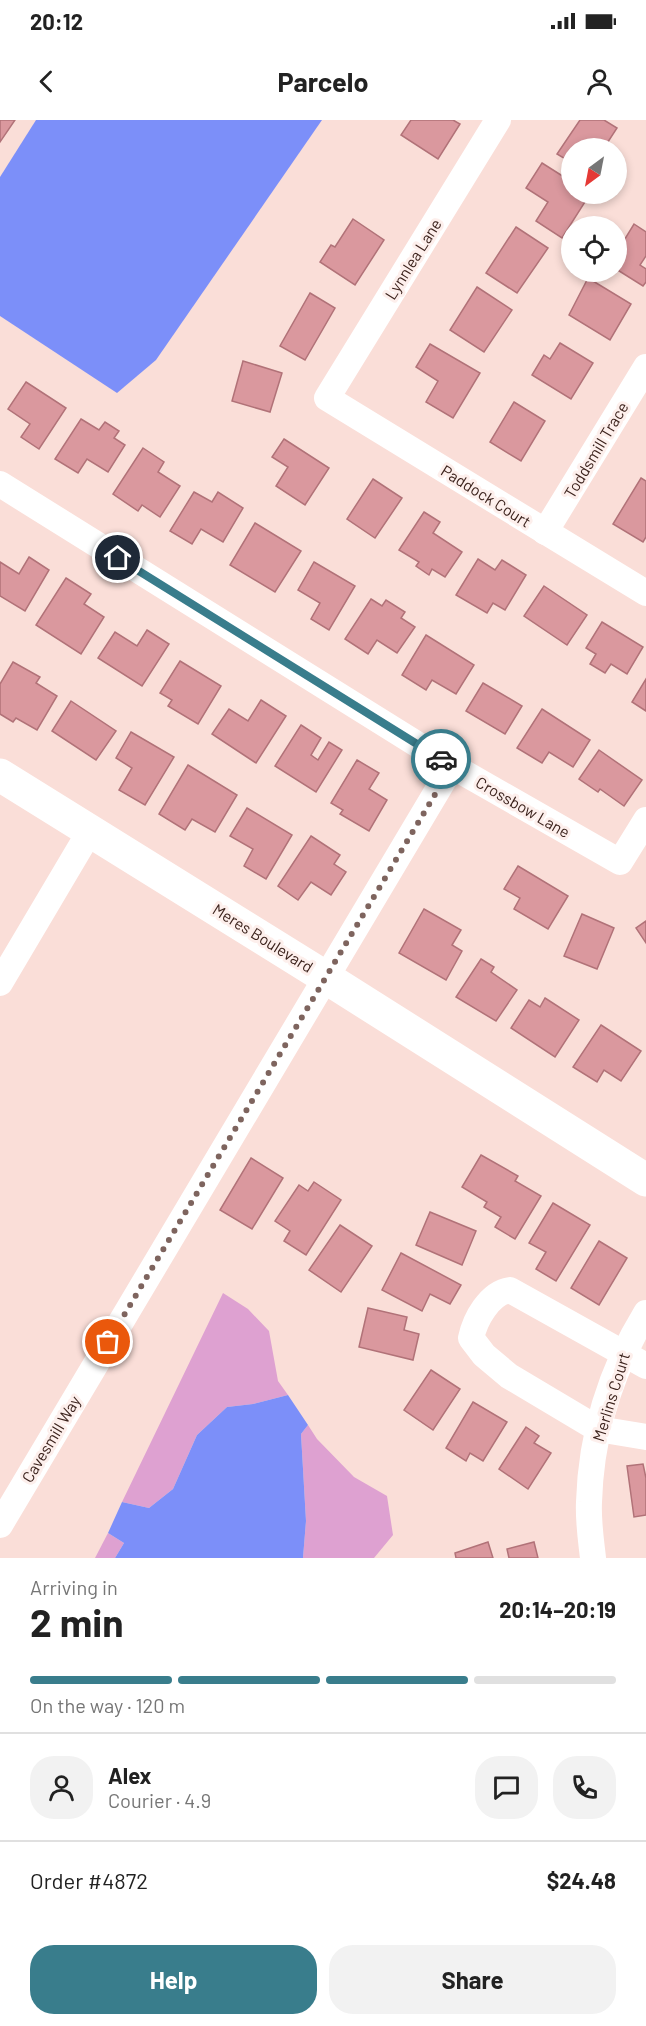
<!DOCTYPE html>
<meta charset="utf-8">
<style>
:root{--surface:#fff;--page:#f2f2f2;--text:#222;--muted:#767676;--line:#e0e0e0;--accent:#397d8c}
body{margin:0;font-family:Barlow,sans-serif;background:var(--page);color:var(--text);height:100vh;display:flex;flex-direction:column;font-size:22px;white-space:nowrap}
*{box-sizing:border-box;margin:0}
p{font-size:20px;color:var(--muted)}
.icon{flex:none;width:33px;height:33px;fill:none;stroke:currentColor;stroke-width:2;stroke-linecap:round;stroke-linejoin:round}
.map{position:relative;height:1438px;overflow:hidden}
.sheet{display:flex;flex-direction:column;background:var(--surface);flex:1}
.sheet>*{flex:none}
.needle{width:39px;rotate:212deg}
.controls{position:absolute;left:561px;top:18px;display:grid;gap:12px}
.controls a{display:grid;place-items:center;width:66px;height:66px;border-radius:50%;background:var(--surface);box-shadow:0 3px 9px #0003;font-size:30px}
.pin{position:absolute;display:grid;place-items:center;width:51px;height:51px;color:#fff;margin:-26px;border:3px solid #fff;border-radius:50%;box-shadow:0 2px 6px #0007}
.courier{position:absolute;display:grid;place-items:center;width:60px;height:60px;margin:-30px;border:4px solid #397d8c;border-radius:50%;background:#fff;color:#222;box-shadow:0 2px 8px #0007}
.head em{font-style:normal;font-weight:700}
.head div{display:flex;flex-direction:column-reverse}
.head{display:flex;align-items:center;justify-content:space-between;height:102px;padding:0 30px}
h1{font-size:39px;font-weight:700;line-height:45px}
.bar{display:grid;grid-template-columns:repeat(4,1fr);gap:9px 6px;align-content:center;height:72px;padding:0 30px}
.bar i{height:8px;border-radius:4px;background:var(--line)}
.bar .on{background:var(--accent)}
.bar p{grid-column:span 4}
.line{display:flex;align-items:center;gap:15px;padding:0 30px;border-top:2px solid var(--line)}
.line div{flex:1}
.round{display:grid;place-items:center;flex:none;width:63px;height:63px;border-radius:24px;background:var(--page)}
.button{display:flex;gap:12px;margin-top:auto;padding:12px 30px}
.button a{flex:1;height:69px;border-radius:24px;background:var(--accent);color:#fff;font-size:24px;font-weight:700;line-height:69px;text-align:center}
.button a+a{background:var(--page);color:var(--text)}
.status{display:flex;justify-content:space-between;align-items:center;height:42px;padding:0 30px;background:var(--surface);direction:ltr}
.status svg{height:16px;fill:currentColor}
header{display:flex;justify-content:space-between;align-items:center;height:78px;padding:0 30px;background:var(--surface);font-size:27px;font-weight:700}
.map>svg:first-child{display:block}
.green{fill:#dea1d1}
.water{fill:#7c8ff9}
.building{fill:#da989e;stroke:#b17278;stroke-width:1.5}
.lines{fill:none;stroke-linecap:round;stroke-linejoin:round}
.minor{stroke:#fff;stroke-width:26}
.tertiary{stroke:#fff;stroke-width:33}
.done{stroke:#7e645e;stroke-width:6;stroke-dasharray:0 10.8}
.route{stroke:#397d8c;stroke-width:8}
.labels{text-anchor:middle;stroke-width:6;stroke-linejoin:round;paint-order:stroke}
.street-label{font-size:16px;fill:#3c231d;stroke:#fdefec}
</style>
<div class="status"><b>20:12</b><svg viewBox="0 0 49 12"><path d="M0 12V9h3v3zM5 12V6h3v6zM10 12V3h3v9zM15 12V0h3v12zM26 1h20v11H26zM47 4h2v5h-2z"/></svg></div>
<header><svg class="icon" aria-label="back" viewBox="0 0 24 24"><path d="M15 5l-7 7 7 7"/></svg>Parcelo<svg class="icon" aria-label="person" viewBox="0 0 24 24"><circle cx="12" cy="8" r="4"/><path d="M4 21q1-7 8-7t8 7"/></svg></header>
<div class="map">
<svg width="646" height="1438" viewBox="0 0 646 1438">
<rect width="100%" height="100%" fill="#faded8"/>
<!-- green -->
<g class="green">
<path d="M223,1173L248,1189L269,1211L278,1261L288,1275L253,1284L227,1287L197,1315L173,1369L149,1388L122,1382Z"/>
<path d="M308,1305L317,1319L354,1357L387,1376L393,1415L374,1438H303L306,1401L301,1314Z"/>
<path d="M108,1413L124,1423L115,1438H95Z"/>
</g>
<!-- water -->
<g class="water">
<path d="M36,0H322L156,240L117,273L0,196V57Z"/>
<path d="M288,1275L308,1305L301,1314L306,1401L303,1438H115L124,1423L108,1413L122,1382L149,1388L173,1369L197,1315L227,1287L253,1284Z"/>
</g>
<!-- building -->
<g class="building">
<path d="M0,0H15L0,22Z"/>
<path d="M411,0H453L460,4L438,39L401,15Z"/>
<path d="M580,0H604L617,8L604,28H572V43L557,34Z"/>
<path d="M542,43L572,62V74H590L562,118L536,101L548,82L526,68Z"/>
<path d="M353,99L384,120L355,165L320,142L331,125L335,127Z"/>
<path d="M634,104L646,112V136L640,145L646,149V162L643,166L616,149V125L620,127Z"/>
<path d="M516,107L548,128L517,173L486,153Z"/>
<path d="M588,158L631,184L610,220L569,195Z"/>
<path d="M477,167L512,190L484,232L450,210Z"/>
<path d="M310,173L335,188L305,240L280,226Z"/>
<path d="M560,223L593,243L571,279L532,255L544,235L550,239Z"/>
<path d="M430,224L480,253L453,298L426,282L438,261L416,247Z"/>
<path d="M243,241L282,253L270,292L232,281Z"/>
<path d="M26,262L66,288L39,329L21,317L30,304L8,289Z"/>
<path d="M514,282L545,301L521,341L490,322Z"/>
<path d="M81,299L99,310L105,302L119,311L114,318L125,325L108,352L87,339L78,353L55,339Z"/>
<path d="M284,319L329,348L305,385L276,366L288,347L272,337Z"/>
<path d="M143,328L164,342L158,352L180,366L160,397L142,385L138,391L113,374Z"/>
<path d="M641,358L646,361V417L643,422L613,404Z"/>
<path d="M373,359L402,378L375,418L347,399Z"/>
<path d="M194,372L212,382L218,372L243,388L223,422L201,409L192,424L170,411Z"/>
<path d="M424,392L440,402L433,413L462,432L445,457L432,449L429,455L416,446L419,442L399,430Z"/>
<path d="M255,403L301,431L275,472L230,445Z"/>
<path d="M29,437L49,450L25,491L0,476V442L19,454Z"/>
<path d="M478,439L495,450L502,440L526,455L505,490L493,483L487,493L456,475Z"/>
<path d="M314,442L355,466L329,510L311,499L320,483L298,470Z"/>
<path d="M66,458L91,474L84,484L104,497L81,534L36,505Z"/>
<path d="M544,466L587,495L567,525L524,496Z"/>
<path d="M371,479L382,486L386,480L405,492L401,498L415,507L397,533L377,520L368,534L345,519Z"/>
<path d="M602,502L643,527L627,554L611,544L605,553L590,544L596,534L586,528Z"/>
<path d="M147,510L169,524L142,566L98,538L115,512L137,526Z"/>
<path d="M426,515L474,545L456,574L432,560L426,570L402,555Z"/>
<path d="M180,541L221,566L198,604L168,586L172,580L160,573Z"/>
<path d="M13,542L40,557L36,563L57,576L37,610L16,598L13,602L0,594V564Z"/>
<path d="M646,559V591L632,582Z"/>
<path d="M483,563L522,586L505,614L466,591Z"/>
<path d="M261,580L286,596L256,643L212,614L229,589L248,601Z"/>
<path d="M71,581L116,611L96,640L52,611Z"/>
<path d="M542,589L590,620L573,647L549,632L542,643L517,628Z"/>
<path d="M301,605L321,618L311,635L318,640L329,622L342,630L316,672L275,646Z"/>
<path d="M131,612L174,637L145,685L119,670L132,648L116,638Z"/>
<path d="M599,630L642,660L624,686L600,669L598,672L579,659Z"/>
<path d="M357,640L379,653L369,669L387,680L369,711L340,694L343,690L331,683Z"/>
<path d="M188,645L237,675L215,712L192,699L185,710L159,694Z"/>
<path d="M247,688L292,715L266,759L244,746L253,729L230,716Z"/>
<path d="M311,716L340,735L334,744L346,752L331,775L311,762L298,780L278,766Z"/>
<path d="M518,746L568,776L548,809L514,789L520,778L504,769Z"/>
<path d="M424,789L461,810L452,825L462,831L446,860L399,833Z"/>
<path d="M582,794L614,808L597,849L564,836Z"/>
<path d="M646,801V823L636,808Z"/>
<path d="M481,839L494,847L491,852L517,870L496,901L456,877Z"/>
<path d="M545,878L579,900L555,937L511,908L529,880L540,887Z"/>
<path d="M601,905L641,931L621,961L604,950L597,962L573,947Z"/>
<path d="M481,1035L518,1056L515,1061L541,1076L515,1119L495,1107L501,1097L484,1087L487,1082L462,1067Z"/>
<path d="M251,1038L283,1058L252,1109L220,1090Z"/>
<path d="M314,1062L341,1080L306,1135L284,1121L290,1111L275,1101L299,1065L308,1071Z"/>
<path d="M553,1083L590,1105L556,1161L536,1149L546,1132L529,1123Z"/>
<path d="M430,1092L476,1111L462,1145L416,1125Z"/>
<path d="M340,1105L372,1126L341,1172L309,1150Z"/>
<path d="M599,1121L627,1138L599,1185L571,1168Z"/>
<path d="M401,1133L461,1165L450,1184L430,1174L422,1191L382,1170Z"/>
<path d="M368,1188L407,1197L404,1210L419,1214L413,1240L359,1227Z"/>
<path d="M431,1250L460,1269L433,1310L404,1290Z"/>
<path d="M473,1282L507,1302L483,1341L470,1333L466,1341L446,1328Z"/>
<path d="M526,1307L539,1316L534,1323L551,1333L528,1369L499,1349Z"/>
<path d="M643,1344L646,1358V1395L634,1397L627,1346Z"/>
<path d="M488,1422L493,1438H456L455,1433Z"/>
<path d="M534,1422L538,1438H509L507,1429Z"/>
</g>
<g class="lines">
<!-- minor -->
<g class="minor">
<path d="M498,0L327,278L646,473"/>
<path d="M0,364L452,646L620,742L646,700"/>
<path d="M545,412L646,247"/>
<path d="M0,863L90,711"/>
<path d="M646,1246L510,1170C489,1173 475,1200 471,1218L484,1235L509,1256L598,1309L646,1317"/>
<path d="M0,1405L452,646"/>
<path d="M593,1438C591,1420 588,1401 589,1382C591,1315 611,1250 646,1193"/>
</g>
<!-- tertiary -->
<path class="tertiary" d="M0,655L325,857L646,1060"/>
</g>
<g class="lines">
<!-- done -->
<path class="done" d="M108,1222L452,646L441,639"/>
<!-- route -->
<path class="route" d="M118,438L441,639"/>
</g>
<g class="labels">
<!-- street labels -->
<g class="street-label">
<text transform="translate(413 139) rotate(-58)" y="6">Lynnlea Lane</text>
<text transform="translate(596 330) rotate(-59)" y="6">Toddsmill Trace</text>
<text transform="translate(486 376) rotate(32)" y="6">Paddock Court</text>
<text transform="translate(523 687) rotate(30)" y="6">Crossbow Lane</text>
<text transform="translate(263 818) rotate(32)" y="6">Meres Boulevard</text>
<text transform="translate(611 1277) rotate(-73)" y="6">Merlins Court</text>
<text transform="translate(51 1319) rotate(-59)" y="6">Cavesmill Way</text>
</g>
</g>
</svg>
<div class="controls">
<a><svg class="needle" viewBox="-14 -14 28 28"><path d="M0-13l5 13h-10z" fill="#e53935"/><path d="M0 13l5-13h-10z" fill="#767676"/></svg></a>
<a><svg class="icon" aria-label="locate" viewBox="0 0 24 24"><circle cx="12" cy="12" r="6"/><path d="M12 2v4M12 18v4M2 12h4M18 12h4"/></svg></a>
</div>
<div class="pin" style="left:108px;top:1222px;background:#ea580c"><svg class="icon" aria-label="bag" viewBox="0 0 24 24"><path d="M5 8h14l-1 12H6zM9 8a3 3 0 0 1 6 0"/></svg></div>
<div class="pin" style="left:118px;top:438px;background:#1f2937"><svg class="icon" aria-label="home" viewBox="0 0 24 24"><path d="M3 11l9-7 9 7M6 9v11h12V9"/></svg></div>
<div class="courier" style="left:441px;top:639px"><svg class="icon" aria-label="car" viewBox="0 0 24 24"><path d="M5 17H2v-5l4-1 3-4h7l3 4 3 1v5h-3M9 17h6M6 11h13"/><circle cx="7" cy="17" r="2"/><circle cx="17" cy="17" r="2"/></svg></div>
</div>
<section class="sheet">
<div class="head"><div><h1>2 min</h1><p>Arriving in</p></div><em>20:14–20:19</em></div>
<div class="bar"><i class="on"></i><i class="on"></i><i class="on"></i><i></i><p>On the way · 120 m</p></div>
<div class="line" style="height:108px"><a class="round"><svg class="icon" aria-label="person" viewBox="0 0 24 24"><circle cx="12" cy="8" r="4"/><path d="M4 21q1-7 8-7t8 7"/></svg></a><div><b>Alex</b><p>Courier · 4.9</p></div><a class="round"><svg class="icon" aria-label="chat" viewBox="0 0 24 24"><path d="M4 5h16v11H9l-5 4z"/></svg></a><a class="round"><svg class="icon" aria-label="phone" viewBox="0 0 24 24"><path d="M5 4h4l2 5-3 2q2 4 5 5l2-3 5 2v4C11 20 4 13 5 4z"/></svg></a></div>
<div class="line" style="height:78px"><div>Order #4872</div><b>$24.48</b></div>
<div class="button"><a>Help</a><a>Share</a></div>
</section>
